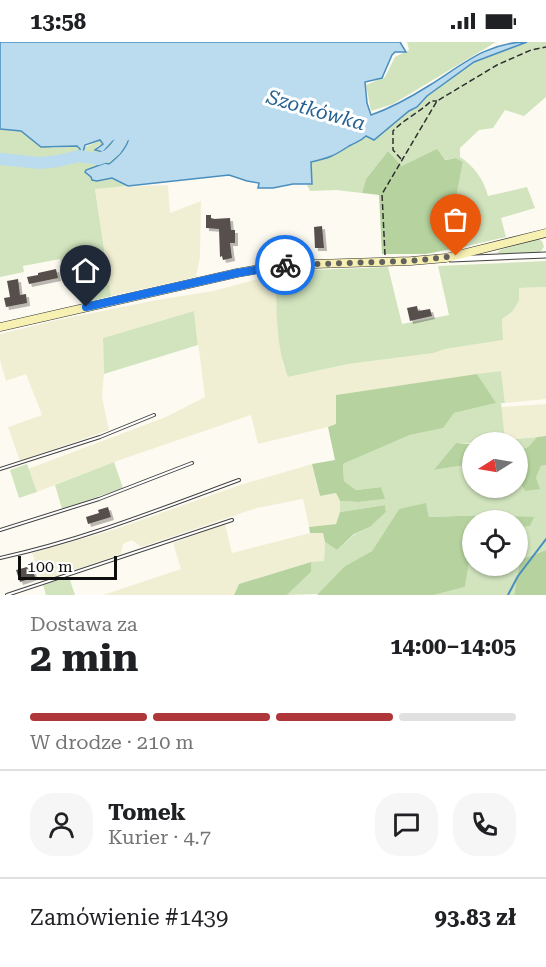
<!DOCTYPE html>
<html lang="pl">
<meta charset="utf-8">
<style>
:root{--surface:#fff;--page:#f6f6f6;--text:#202124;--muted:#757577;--line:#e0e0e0;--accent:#af3639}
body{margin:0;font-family:"Roboto Serif",serif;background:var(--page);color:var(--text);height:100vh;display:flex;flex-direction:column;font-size:22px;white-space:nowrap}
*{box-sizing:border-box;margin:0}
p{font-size:20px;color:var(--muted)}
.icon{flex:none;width:33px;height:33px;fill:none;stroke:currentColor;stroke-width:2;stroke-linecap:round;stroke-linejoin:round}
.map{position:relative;height:553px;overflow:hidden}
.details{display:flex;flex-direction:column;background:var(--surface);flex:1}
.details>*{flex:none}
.needle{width:39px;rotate:259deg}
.fabs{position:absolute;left:462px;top:390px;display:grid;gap:12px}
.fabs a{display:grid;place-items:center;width:66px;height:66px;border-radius:50%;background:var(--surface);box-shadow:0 2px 4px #0004;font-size:30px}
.scale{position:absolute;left:18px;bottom:15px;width:99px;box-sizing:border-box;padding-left:6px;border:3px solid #0e0e0e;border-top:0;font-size:16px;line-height:21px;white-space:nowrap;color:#0e0e0e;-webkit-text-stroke:4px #fff;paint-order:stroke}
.pin{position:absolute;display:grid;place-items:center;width:51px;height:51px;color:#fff;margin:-62px -26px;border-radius:50% 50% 50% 0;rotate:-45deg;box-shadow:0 0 6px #0007}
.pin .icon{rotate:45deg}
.courier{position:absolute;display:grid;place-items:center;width:60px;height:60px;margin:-30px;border:4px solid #1a73e8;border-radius:50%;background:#fff;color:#222;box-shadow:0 2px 8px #0007}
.headline em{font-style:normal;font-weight:700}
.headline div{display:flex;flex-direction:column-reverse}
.headline{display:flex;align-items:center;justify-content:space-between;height:102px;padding:0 30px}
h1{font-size:39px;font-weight:700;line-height:45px}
.bar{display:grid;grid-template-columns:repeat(4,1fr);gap:9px 6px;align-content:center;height:72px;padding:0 30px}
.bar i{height:8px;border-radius:4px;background:var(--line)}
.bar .on{background:var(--accent)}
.bar p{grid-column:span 4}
.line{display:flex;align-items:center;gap:15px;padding:0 30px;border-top:2px solid var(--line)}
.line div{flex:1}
.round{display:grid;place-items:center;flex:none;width:63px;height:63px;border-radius:24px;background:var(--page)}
.status{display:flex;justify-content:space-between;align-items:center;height:42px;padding:0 30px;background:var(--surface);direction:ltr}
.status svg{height:16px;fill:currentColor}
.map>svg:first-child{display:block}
.farmland{fill:#f1efd3}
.green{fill:#d1e4be}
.forest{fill:#b6d39f}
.water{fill:#bbdbef;stroke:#4a8ebe;stroke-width:1.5}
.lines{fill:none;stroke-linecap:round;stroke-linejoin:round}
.stream{stroke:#4a8ebe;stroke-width:2}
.river{stroke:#bbdbef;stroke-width:12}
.building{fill:#56504c;filter:url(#shadow)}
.lane-casing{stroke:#414141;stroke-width:4}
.street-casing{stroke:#414141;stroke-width:7}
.secondary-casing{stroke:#303030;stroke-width:9}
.path{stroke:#303030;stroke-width:1.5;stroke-dasharray:6 3;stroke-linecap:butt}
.lane{stroke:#fff;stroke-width:2}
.street{stroke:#fff;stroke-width:5}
.secondary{stroke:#f6f0b3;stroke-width:8}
.done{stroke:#62615d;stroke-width:6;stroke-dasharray:0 10.8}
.route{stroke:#1a73e8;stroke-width:8}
.labels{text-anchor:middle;stroke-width:6;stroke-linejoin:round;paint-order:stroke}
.water-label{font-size:20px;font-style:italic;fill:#256192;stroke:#fff}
</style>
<div class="status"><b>13:58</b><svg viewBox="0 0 49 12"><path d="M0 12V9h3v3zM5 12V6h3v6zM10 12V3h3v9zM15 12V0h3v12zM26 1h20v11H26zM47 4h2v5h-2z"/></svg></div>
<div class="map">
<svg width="546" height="553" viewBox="0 0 546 553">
<defs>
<filter id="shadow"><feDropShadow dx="3" dy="3" stdDeviation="0" flood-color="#0004"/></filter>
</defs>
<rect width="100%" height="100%" fill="#fdfbf1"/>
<!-- farmland -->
<g class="farmland">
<path d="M168,143L170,171L201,159L200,215L196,235L111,254L95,146Z"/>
<path d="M276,232V261L283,323L288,335L348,322L434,311L445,307L503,298L502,277L512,270L519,259V246L546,245V357L505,361L501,329L336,353V383L258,402L251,373L114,420L37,450L28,427L166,375L205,355L194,269L103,296L104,332L102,355L109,388L20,419L8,385L42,373L26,332L6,339L0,318V292L57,278L157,258L213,249Z"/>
<path d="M546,362V394L505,398L501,365Z"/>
<path d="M312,422L320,454L336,451L340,459V470L336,482L309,485L303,457L257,466L141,505L132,498L123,502L121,512L42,539L32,511L113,488L240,443Z"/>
<path d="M225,482L232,511L310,491H324L325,500L324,519L311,520L239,542L234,553H103L181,527L173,501Z"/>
</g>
<!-- green -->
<g class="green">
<path d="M407,0H496L393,62L371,69L366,43L385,35L395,15L409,8Z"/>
<path d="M527,0H546V55L524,74L505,68L493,86L479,88L460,106V115C474,124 484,138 488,154L527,145L535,166L501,176L506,195L467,204L457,151L463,120L456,116L402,124L388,109L366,137L362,151L336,148L310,149L307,143L312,142L311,120C330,116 333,114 349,104C356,100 360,100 366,94L374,98L409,69L417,65L427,54L474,20Z"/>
<path d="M0,87L21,89L52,106L77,104L81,107L101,98L103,102L96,105L106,108L113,99L125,93L129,94C128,102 117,119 110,122C103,125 94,125 86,128L97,139C111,134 115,138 128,144L95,147L111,254L81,262L75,231L63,233L60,217L23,224L24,230L0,235Z"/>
<path d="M538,197L542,199L544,205L540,210L503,213L497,211L500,208Z"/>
<path d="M546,219V245L519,246V259L512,270L502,277L503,298L445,307L434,311L348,322L288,335C276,306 276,264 276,232L285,229L388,225L402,282L449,273L438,224Z"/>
<path d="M194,269L198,303L104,332L103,296Z"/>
<path d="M501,329L505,361H501L505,398L537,395L528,405L518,409V400L456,401L435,428L466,423L472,426V446H488L495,448L496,446H518V437L525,449L536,436L541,424L546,423V508L520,518L514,553H434L465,545L470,515L472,510V524H518V486L530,484L533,476L487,473L429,475L426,462L399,467L372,509L345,524L320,552L287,553L311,530V520L324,519L325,500L337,508L355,492L370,485L386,470L385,463L340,470V459L358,460L384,457L381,445L356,448L344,439L343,422L410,393L442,386L454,371L495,361L477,332Z"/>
<path d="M114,420L123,446L62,467L55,443Z"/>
<path d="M27,422L37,450L19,456L10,428Z"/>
<path d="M69,535L75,553H46L43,543Z"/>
</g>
<!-- forest -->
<g class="forest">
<path d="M437,107L445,118L456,116L463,120L457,151L467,204L426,212H382L379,153L362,151L366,137L388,109L402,124Z"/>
<path d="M477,332L496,361L454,371L443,386L410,393L343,422L344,439L356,448L381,445L385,457L358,460L340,459L336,451L320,454L312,422L335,418L328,385L336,382V353Z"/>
<path d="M546,394V423L541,424L536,436L540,447L525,449L518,437V409L528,405L537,395Z"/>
<path d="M456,401L472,402V426L466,423L434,428Z"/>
<path d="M426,461L429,475L487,473L534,475L530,484L518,486V478H472V510L470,515L465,545L434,553H317L345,524L372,509L399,467Z"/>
<path d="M385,463L386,470L370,485L354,492L337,508L325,500L323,491H310L309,485L336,482L340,470Z"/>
<path d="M546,508V553H514L520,518Z"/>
<path d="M311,520V530L287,553H234L239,542Z"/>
</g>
<!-- water -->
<path class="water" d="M0,0H400L406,10H395L392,13L382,36L365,40L367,61L371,73C391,66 411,55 430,43C462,23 487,0 527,0L474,20L427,54L417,65L409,69L374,98L366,94C360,100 356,100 349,104C334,114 329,116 311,120L312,142H293L273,146H258L259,141L247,139L229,133L128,144L112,136L97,139L92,138L91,135L85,130L86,128L105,121L109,122C118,115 128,106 129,94L124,93L113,99L103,110L95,108L103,102L100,98L85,103L83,110H80V107L77,104L41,105L21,89L0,87Z"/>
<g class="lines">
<!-- stream -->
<path class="stream" d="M508,553L518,534L546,497"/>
<!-- river -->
<path class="river" d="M0,117L40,121L58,119L79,114L98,117L107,114L115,108L124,93L139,88"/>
</g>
<!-- building -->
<g class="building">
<path d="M206,173H211V176L213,177L230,176L231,188H235V201H230L232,216L223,218L222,214L220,215L219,187L206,186Z"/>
<path d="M322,184L324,206H315L314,185Z"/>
<path d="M56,227L58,236L29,242L27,235L38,233V231Z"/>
<path d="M18,237L20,253L26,252L27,261L6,265L4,256L10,255L7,239Z"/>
<path d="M417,264L418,269L430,267L432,274L410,279L407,266Z"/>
<path d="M108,465L111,475L88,482L86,475L99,471L98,468Z"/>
<path d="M27,525L28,527L32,526L35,535L20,540L16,528Z"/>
</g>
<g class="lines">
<!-- lane casing -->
<g class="lane-casing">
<g id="lane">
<path d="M0,427L100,395L154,373"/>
<path d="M0,488L99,457L192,421"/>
<path d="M0,516C83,498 160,467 239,438"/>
<path d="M7,553L232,478"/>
</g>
</g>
<!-- street casing -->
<g class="street-casing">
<path id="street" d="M451,217L546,213"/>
</g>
<!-- secondary casing -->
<g class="secondary-casing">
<path id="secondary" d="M0,285L237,231L282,223L411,219L446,216L546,191"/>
</g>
<!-- path -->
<g class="path">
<path d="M401,117L393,108V89C404,77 419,71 431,59H437"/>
<path d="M385,213L382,152L437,59L497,23L531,8L546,5"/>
</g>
<!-- lane -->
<use href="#lane" class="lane"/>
<!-- street -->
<use href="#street" class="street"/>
<!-- secondary -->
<use href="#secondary" class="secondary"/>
</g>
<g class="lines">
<!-- done -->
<path class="done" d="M285,223L411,219L456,214"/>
<!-- route -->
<path class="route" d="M86,265L237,231L285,223"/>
</g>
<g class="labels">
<!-- water labels -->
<g class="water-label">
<text transform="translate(316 68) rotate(16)" y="7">Szotkówka</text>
</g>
</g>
</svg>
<div class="fabs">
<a><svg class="needle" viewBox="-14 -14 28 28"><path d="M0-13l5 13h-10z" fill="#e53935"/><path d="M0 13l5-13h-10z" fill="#757577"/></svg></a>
<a><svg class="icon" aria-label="locate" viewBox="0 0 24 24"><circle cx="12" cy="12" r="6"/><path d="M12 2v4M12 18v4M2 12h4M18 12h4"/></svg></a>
</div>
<div class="scale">100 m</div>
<div class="pin" style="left:456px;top:214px;background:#ea580c"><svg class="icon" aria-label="bag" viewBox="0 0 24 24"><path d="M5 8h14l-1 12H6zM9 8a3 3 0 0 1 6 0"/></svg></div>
<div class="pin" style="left:86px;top:265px;background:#1f2937"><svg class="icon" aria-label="home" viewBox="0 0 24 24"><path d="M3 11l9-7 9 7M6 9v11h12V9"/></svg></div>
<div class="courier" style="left:285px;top:223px"><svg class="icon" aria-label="bike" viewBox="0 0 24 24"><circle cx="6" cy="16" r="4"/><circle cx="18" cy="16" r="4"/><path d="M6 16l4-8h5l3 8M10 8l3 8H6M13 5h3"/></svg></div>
</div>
<section class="details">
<div class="headline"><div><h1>2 min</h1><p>Dostawa za</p></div><em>14:00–14:05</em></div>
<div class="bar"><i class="on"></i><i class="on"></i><i class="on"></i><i></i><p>W drodze · 210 m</p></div>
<div class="line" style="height:108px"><a class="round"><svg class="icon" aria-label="person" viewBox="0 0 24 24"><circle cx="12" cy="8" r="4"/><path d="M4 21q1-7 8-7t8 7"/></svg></a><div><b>Tomek</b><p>Kurier · 4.7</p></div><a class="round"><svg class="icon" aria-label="chat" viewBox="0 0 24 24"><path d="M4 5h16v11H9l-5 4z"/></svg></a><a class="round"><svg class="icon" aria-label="phone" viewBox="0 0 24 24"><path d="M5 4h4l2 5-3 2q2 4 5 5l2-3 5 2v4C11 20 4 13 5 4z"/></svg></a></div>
<div class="line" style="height:78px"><div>Zamówienie #1439</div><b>93.83 zł</b></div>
</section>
